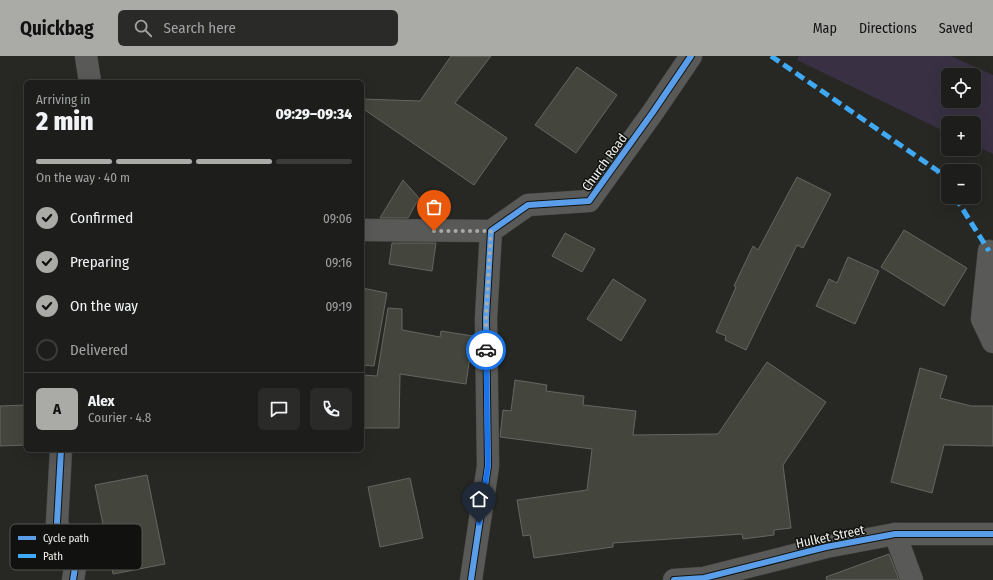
<!DOCTYPE html>
<meta charset="utf-8">
<style>
:root{--surface:#1d1e1b;--page:#2a2b28;--text:#f1f3f6;--muted:#a0a2a3;--line:#3b3c3a;--accent:#aaaba7}
body{margin:0;font-family:"Fira Sans Condensed",sans-serif;background:var(--page);color:var(--text);height:100vh;display:flex;flex-direction:column;font-size:15px;white-space:nowrap}
*{box-sizing:border-box;margin:0}
p{font-size:13px;color:var(--muted)}
.icon{flex:none;width:22px;height:22px;fill:none;stroke:currentColor;stroke-width:2;stroke-linecap:round;stroke-linejoin:round}
.map{position:relative;flex:1;overflow:hidden}
.drawer{position:absolute;left:24px;top:24px;width:340px;height:372px;display:flex;flex-direction:column;background:var(--surface);border-radius:6px;box-shadow:0 4px 16px #0002,0 0 0 1px var(--line)}
.drawer>*{flex:none}
.fabs{position:absolute;left:941px;top:12px;display:grid;gap:8px}
.fabs a{display:grid;place-items:center;width:40px;height:40px;border-radius:6px;background:var(--surface);box-shadow:0 4px 16px #0002,0 0 0 1px var(--line);font-size:20px}
.pin{position:absolute;display:grid;place-items:center;width:34px;height:34px;color:#fff;margin:-41px -17px;border-radius:50% 50% 50% 0;rotate:-45deg;box-shadow:0 0 4px #0007}
.pin .icon{rotate:45deg}
.courier{position:absolute;display:grid;place-items:center;width:40px;height:40px;margin:-20px;border:3px solid #1a73e8;border-radius:50%;background:#fff;color:#222;box-shadow:0 1px 5px #0007}
.headline em{font-style:normal;font-weight:800}
.headline div{display:flex;flex-direction:column-reverse}
.headline{display:flex;align-items:center;justify-content:space-between;height:68px;padding:0 12px}
h1{font-size:26px;font-weight:800;line-height:30px}
.bar{display:grid;grid-template-columns:repeat(4,1fr);gap:6px 4px;align-content:center;height:48px;padding:0 12px}
.bar i{height:5px;border-radius:3px;background:var(--line)}
.bar .active{background:var(--accent)}
.bar p{grid-column:span 4}
.line{display:flex;align-items:center;gap:10px;padding:0 12px;border-top:1px solid var(--line)}
.line div{flex:1}
.round{display:grid;place-items:center;flex:none;width:42px;height:42px;border-radius:6px;background:var(--page)}
ol{padding:0 12px;list-style:none}
li{display:flex;align-items:center;gap:12px;height:44px}
li p{margin-inline-start:auto}
li .icon{padding:4px;border-radius:50%;background:var(--accent);color:#111;stroke-width:4}
li:last-child{color:var(--muted)}
li i{width:22px;height:22px;border:2px solid var(--line);border-radius:50%}
header{display:flex;align-items:center;gap:24px;box-sizing:border-box;height:56px;padding:0 20px;background:var(--accent);color:#111}
header strong{font-size:19px}
nav{display:flex;gap:22px;margin-inline-start:auto;font-size:14px}
.search{width:280px;height:36px;background:var(--page);display:flex;align-items:center;gap:10px;box-sizing:border-box;padding:0 14px;border-radius:6px;color:var(--muted);font-size:15px}
.map>svg:first-child{display:block}
.park{fill:#393044;fill-rule:evenodd}
.building{fill:#44463d;stroke:#656662}
.lines{fill:none;stroke-linecap:round;stroke-linejoin:round}
.minor-casing{stroke:#454643;stroke-width:23}
.minor{stroke:#595a57;stroke-width:22}
.quiet{stroke:#3fa9f5;stroke-width:5;stroke-dasharray:10 5;stroke-linecap:butt}
.cycleway-casing{stroke:#11120f;stroke-width:8}
.cycleway{stroke:#5a9eea;stroke-width:6}
.done{stroke:#aaaba7;stroke-width:4;stroke-dasharray:0 7.2}
.route{stroke:#1a73e8;stroke-width:5}
.labels{text-anchor:middle;stroke-width:3;stroke-linejoin:round;paint-order:stroke}
.street-label{font-size:13px;fill:#f1f2ee;stroke:#11120f}
.key{fill:#11120f;stroke:#545552;stroke-width:1}
.key-label{font-size:11px;fill:#f1f2ee}
</style>
<header>
<strong>Quickbag</strong>
<div class="search"><svg class="icon" aria-label="search" viewBox="0 0 24 24"><circle cx="10" cy="10" r="6"/><path d="M15 15l6 6"/></svg>Search here</div>
<nav><a>Map</a><a>Directions</a><a>Saved</a></nav>
</header>
<div class="map">
<svg width="993" height="524" viewBox="0 0 993 524">
<rect width="100%" height="100%" fill="#272824"/>
<!-- park -->
<path class="park" d="M799,0H951L993,19V98L974,89V67H948V77L797,4ZM948,19H974V45H948Z"/>
<!-- building -->
<g class="building">
<path d="M451,0H491L455,47L507,82L474,129L362,52V43L420,45Z"/>
<path d="M577,11L617,39L576,97L535,69Z"/>
<path d="M797,121L831,138L803,192L797,189L746,294L725,284L726,280L716,276L736,231L734,230L753,190L758,194Z"/>
<path d="M403,124L419,142L408,162H380Z"/>
<path d="M904,174L967,212L944,250L881,211Z"/>
<path d="M565,177L595,193L582,216L552,200Z"/>
<path d="M392,187H436L432,215L389,208Z"/>
<path d="M848,201L879,215L855,268L816,250L829,223L837,227Z"/>
<path d="M613,223L646,244L621,285L587,263Z"/>
<path d="M362,232L387,237L374,310L362,309Z"/>
<path d="M388,252L402,253V274L440,281L441,275L473,280L466,328L400,318L399,372H362V319L377,320Z"/>
<path d="M767,306L826,346L783,409L791,472L774,474V479L743,483L742,478L613,487V491L534,502L530,479L523,480L517,444L587,434L592,393L500,381L503,354L511,355L515,324L547,329L546,335L584,340L583,349L636,355L633,379L718,378Z"/>
<path d="M920,312L947,320L940,342L971,350H993V390L944,389L932,437L891,426Z"/>
<path d="M26,349V389L0,390V350Z"/>
<path d="M147,419L165,508L113,518L95,429Z"/>
<path d="M410,422L423,482L380,491L368,431Z"/>
<path d="M889,498L899,524H827L826,521Z"/>
</g>
<g class="lines">
<!-- minor casing -->
<g class="minor-casing">
<g id="minor">
<path d="M86,0L90,26"/>
<path d="M362,174L491,175"/>
<path d="M989,195L982,263L993,286"/>
<path d="M61,394L57,467L75,512L73,524"/>
<path d="M895,478L912,524"/>
<path d="M471,524L488,410L486,262L491,175L528,149L589,145L653,56L691,0"/>
<path d="M674,524L704,522L826,491L895,478H993"/>
</g>
</g>
<!-- minor -->
<use href="#minor" class="minor"/>
<!-- quiet -->
<g class="quiet">
<path d="M771,0L938,115L948,130"/>
<path d="M955,141L989,195"/>
</g>
<!-- cycleway casing -->
<g class="cycleway-casing">
<g id="cycleway">
<path d="M61,394L57,467L75,512L73,524"/>
<path d="M471,524L488,410L486,262L491,175L528,149L589,145L653,56L691,0"/>
<path d="M674,524L704,522L826,491L895,478H993"/>
</g>
</g>
<!-- cycleway -->
<use href="#cycleway" class="cycleway"/>
</g>
<g class="lines">
<!-- done -->
<path class="done" d="M434,175H491L486,262V294"/>
<!-- route -->
<path class="route" d="M479,467L488,410L486,294"/>
</g>
<g class="labels">
<!-- street labels -->
<g class="street-label">
<text transform="translate(604 106) rotate(-54)" y="5">Church Road</text>
<text transform="translate(830 480) rotate(-12)" y="5">Hulket Street</text>
</g>
</g>
<!-- legend -->
<rect x="10" y="468" width="132" height="46" rx="6" class="key"/>
<rect x="18" y="480" width="18" height="4" fill="#5a9eea"/>
<rect x="18" y="498" width="18" height="4" fill="#3fa9f5"/>
<g class="key-label">
<text x="43" y="486">Cycle path</text>
<text x="43" y="504">Path</text>
</g>
</svg>
<div class="fabs">
<a><svg class="icon" aria-label="locate" viewBox="0 0 24 24"><circle cx="12" cy="12" r="6"/><path d="M12 2v4M12 18v4M2 12h4M18 12h4"/></svg></a>
<a>+</a>
<a>−</a>
</div>
<div class="pin" style="left:434px;top:175px;background:#ea580c"><svg class="icon" aria-label="bag" viewBox="0 0 24 24"><path d="M5 8h14l-1 12H6zM9 8a3 3 0 0 1 6 0"/></svg></div>
<div class="pin" style="left:479px;top:467px;background:#1f2937"><svg class="icon" aria-label="home" viewBox="0 0 24 24"><path d="M3 11l9-7 9 7M6 9v11h12V9"/></svg></div>
<div class="courier" style="left:486px;top:294px"><svg class="icon" aria-label="car" viewBox="0 0 24 24"><path d="M5 17H2v-5l4-1 3-4h7l3 4 3 1v5h-3M9 17h6M6 11h13"/><circle cx="7" cy="17" r="2"/><circle cx="17" cy="17" r="2"/></svg></div>
<section class="drawer">
<div class="headline"><div><h1>2 min</h1><p>Arriving in</p></div><em>09:29–09:34</em></div>
<div class="bar"><i class="active"></i><i class="active"></i><i class="active"></i><i></i><p>On the way · 40 m</p></div>
<ol>
<li><svg class="icon" aria-label="check" viewBox="0 0 24 24"><path d="M5 12l5 5 9-10"/></svg>Confirmed<p>09:06</p></li>
<li><svg class="icon" aria-label="check" viewBox="0 0 24 24"><path d="M5 12l5 5 9-10"/></svg>Preparing<p>09:16</p></li>
<li><svg class="icon" aria-label="check" viewBox="0 0 24 24"><path d="M5 12l5 5 9-10"/></svg>On the way<p>09:19</p></li>
<li><i></i>Delivered</li>
</ol>
<div class="line" style="height:72px"><b class="round" style="background:var(--accent);color:#111">A</b><div><b>Alex</b><p>Courier · 4.8</p></div><a class="round"><svg class="icon" aria-label="chat" viewBox="0 0 24 24"><path d="M4 5h16v11H9l-5 4z"/></svg></a><a class="round"><svg class="icon" aria-label="phone" viewBox="0 0 24 24"><path d="M5 4h4l2 5-3 2q2 4 5 5l2-3 5 2v4C11 20 4 13 5 4z"/></svg></a></div>
</section>
</div>
